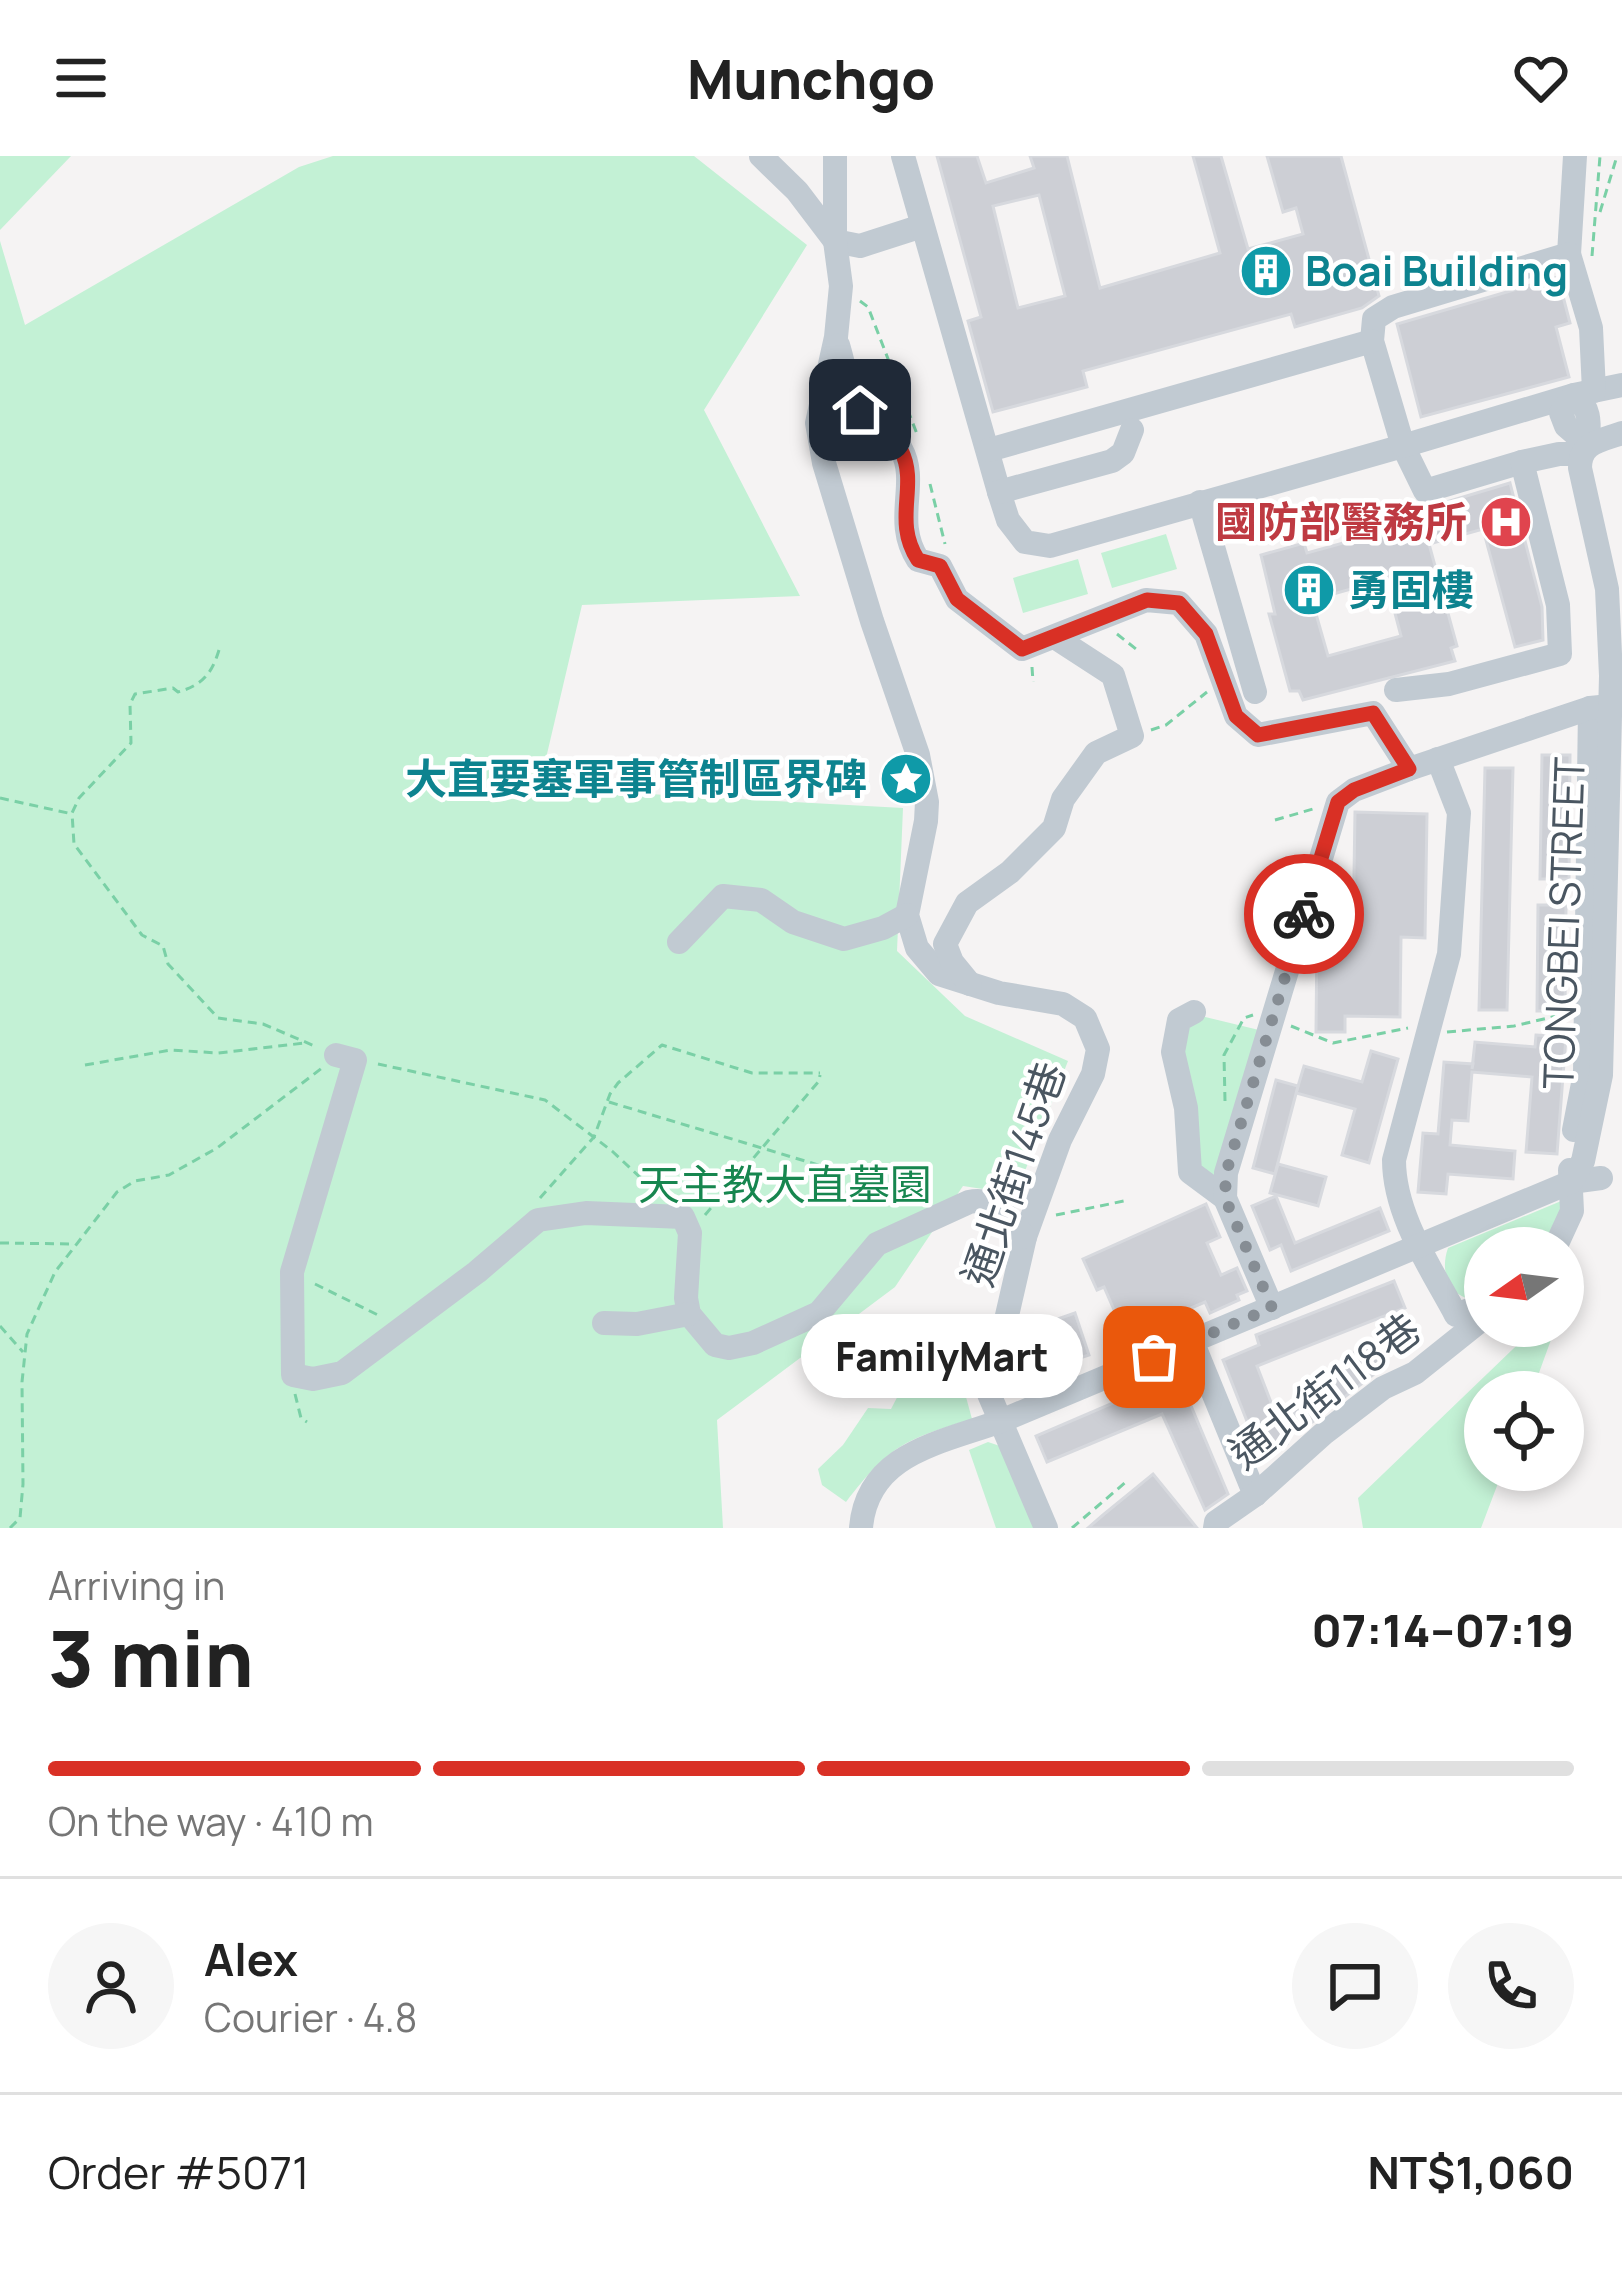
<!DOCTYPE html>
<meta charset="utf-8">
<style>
:root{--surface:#fff;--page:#f6f6f6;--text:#222;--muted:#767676;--line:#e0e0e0;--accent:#d93025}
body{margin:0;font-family:Manrope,"Noto Sans TC",sans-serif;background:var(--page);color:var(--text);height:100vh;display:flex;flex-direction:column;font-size:45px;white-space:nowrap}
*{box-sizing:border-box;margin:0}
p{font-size:39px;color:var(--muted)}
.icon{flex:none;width:66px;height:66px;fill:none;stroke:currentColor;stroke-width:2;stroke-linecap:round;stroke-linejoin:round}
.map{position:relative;height:1372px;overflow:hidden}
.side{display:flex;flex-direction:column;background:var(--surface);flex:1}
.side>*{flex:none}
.needle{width:78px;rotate:256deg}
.buttons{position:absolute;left:1464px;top:1071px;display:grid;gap:24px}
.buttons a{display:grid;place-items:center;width:120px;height:120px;border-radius:50%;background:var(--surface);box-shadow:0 6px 18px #0003;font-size:60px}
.pin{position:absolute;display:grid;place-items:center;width:102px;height:102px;color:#fff;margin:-51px;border-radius:24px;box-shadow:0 6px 18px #0006}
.courier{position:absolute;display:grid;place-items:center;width:120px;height:120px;margin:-60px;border:9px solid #d93025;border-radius:50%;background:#fff;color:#222;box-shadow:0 3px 15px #0007}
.bubble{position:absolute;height:84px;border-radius:42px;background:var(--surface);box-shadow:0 6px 18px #0003;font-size:39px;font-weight:800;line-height:84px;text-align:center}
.head em{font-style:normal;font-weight:800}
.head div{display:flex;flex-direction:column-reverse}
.head{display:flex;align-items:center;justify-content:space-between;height:204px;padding:0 48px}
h1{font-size:78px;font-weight:800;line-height:90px}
.bar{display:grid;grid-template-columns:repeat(4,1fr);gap:18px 12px;align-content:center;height:144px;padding:0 48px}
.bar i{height:15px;border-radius:9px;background:var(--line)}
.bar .on{background:var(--accent)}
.bar p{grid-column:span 4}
.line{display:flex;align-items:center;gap:30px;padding:0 48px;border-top:3px solid var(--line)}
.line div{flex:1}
.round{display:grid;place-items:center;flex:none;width:126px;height:126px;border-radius:63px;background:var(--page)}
header{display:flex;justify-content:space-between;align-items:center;height:156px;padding:0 48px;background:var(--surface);font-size:54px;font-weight:800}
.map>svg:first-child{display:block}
.green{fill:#c3f1d5}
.building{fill:#cdcfd5;stroke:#d7d9de;stroke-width:3;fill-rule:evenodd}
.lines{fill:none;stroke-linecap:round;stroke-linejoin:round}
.path{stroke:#7ad0a6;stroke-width:3;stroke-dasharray:9 6;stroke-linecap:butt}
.minor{stroke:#c1cad2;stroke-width:24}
.done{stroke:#868d94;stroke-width:12;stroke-dasharray:0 21.6}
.route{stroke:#d93025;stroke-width:15}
.labels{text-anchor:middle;stroke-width:9;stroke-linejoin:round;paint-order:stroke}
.culture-label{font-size:42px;font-weight:bold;fill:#0d838f;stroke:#fff;text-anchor:start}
.health-label{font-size:42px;font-weight:bold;fill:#be3a42;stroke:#fff;text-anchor:end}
.street-label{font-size:42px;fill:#4a5661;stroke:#fff}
.park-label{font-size:42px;fill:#17864f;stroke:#fff}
</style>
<header><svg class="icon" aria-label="menu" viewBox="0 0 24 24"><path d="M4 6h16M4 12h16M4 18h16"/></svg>Munchgo<svg class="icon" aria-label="heart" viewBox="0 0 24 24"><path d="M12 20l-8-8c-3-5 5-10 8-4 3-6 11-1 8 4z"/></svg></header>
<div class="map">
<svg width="1622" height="1372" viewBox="0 0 1622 1372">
<rect width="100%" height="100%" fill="#f5f3f3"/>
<!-- green -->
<g class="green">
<path d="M0,0H71L0,74Z"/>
<path d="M333,0H694L807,89L704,254L800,440L582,449L539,632L903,652L897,795L965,860L1068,905L1016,1038L963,1030L895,1131L717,1264L723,1372H0V85L25,169L299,11Z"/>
<path d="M1166,378L1177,413L1112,432L1101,397Z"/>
<path d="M1078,403L1088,438L1023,457L1013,422Z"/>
<path d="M1197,859L1259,874L1215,1027L1199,1014L1181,869Z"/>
<path d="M1566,1043L1547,1092H1485L1484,1143C1453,1148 1438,1120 1448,1092Z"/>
<path d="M1537,1170H1556L1532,1236H1485V1314H1503L1481,1372H1363L1358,1342Z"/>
<path d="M936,1225L966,1241L972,1263C904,1284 890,1289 846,1346L822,1329L818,1313L843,1289L868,1252L891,1253L903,1230Z"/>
<path d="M988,1286L1000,1290L1034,1372H996L969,1294Z"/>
</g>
<!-- building -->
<g class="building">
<path d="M937,0H977L986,27L1034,12L1030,0H1067L1100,132L1220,97L1193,0H1221L1248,93L1303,78L1296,52L1283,56L1267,0H1341L1379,140L1362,152L1295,171L1291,158L1083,215L1087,231L993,256L968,165L981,161ZM1039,39L1065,140L1018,152L993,50Z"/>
<path d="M1558,121L1570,167L1556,171L1569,221L1421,261L1397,168Z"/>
<path d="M1510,327L1542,451L1543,484L1515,491L1483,373L1429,388L1457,490L1451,492L1455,505L1303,544L1299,535H1290L1269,458H1275L1261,399L1304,387L1307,397L1358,383L1352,364L1414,347L1430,351ZM1386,423L1401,480L1328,500L1312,444Z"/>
<path d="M1542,599H1570L1569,723H1540Z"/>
<path d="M1485,612H1513L1507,854H1479Z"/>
<path d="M1355,656L1427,658L1425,782L1401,781L1400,861L1345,860V876H1316L1317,780L1353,781Z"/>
<path d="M1538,749H1566L1565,855H1537Z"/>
<path d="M1536,879L1566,881L1557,998L1526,996L1532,921L1472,916L1468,965L1452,964L1450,989L1515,995L1513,1023L1448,1018L1446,1038L1418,1036L1423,977L1438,978L1444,906L1473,908L1472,913L1475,886L1535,891Z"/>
<path d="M1371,895L1398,903L1369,1007L1342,999L1355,953L1296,937L1304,910L1362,926Z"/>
<path d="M1276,924L1298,930L1275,1018L1253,1012Z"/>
<path d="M1278,1008L1326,1021L1318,1050L1270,1037Z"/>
<path d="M1276,1040L1295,1087L1380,1052L1389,1075L1291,1115L1281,1089L1270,1094L1252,1050Z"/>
<path d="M1206,1048L1220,1081L1207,1087L1221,1119L1237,1112L1247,1135L1237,1139L1239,1144L1210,1157L1205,1146L1156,1167L1159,1173L1117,1191L1107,1167L1118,1163L1104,1131L1097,1134L1083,1103Z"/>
<path d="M1394,1125L1405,1152L1257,1210L1287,1288L1263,1306L1223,1204L1259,1189L1256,1179Z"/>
<path d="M1075,1157L1089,1199L1049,1212L1035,1171Z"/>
<path d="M1368,1185L1387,1208L1306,1271L1289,1251Z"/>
<path d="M1185,1216L1195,1242L1189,1245L1228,1338L1205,1354L1162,1258L1047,1306L1036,1280Z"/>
<path d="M1153,1318L1197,1372H1088L1103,1359Z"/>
</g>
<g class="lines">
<!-- path -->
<g class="path">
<path d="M1600,56L1617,0"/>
<path d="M1592,100L1600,0"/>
<path d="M860,145L868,151L917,278"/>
<path d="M930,328L945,388"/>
<path d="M1117,478L1136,493"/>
<path d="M219,494C212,517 203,529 178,536L173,532L135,538L130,548L131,587L79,642L72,657L74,688L142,779L163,790L168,808L218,862L263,868L317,891"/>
<path d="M1032,511L1033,526"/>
<path d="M1151,574L1166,569L1207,536"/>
<path d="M0,642L68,657"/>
<path d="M1275,664L1313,653"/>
<path d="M1291,870L1333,887L1408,872"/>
<path d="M1447,876L1514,870L1565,858"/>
<path d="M378,908L545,944L612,995L659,1039"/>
<path d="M85,909L171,894L218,897L305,887"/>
<path d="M1225,945L1224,899L1244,862L1253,859"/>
<path d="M609,946L928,1042"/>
<path d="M540,1042L594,981L610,938L618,927L662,889L752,917H820"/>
<path d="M705,1059L819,925L820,919"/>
<path d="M1056,1059L1124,1045"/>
<path d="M0,1087L75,1088"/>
<path d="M315,1128L382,1161"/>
<path d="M0,1170L23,1196"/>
<path d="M295,1238L301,1262L307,1266"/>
<path d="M10,1372L20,1362L23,1328L22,1226L27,1178L55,1116L117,1036L135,1025L169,1019L217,992L322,912"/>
<path d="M1072,1372L1127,1325"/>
</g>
<!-- minor -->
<g class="minor">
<path d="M761,0L797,35L835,85L860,90L922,70"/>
<path d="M835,0V85L841,130L836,181L817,267L824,307L872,465L918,599L927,646L926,665L907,759L917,792L939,818L999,837L1063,848L1085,862L1098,893L1093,918L1060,984L1025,1081L989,1238L1046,1372"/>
<path d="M903,0L999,336L1008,364L1025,386L1050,390L1403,290L1425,335L1522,306"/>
<path d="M1575,0L1569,98L1393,151L1374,163L1372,185L1403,290L1574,239L1622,229"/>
<path d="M1569,98L1591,172L1594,235"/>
<path d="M838,189C844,209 848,234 859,253C869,268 891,277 901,293C920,327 892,364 918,404L940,410L957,443L1022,493L1146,444L1179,447L1206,478L1236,560L1258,579L1373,557L1409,613"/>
<path d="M1574,239C1592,253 1589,268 1588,289L1566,270L1561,257Z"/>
<path d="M989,294L1372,185"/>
<path d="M999,336L1112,305L1123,297L1132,274"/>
<path d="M1200,346L1255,536"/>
<path d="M1396,534L1449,528L1560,498L1558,449L1522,306L1559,298H1580"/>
<path d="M1438,603L1459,657L1449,798L1394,1004C1394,1059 1431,1112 1456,1159L1485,1148"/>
<path d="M679,786L723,740L761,744L793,766L844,783L883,772L907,759"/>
<path d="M970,828L952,806L945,788L967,747L1010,716L1054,672L1063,643L1096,597L1132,580L1113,519L1056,482"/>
<path d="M1194,856L1179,864L1173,896L1186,952L1190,1016L1225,1042"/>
<path d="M336,899L355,904L292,1116L293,1219L313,1223L342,1217L477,1116L538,1064L586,1057L683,1061L690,1077L686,1142L689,1158L715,1189L729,1192L753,1187L819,1157L877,1088L969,1046C996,1040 1008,1062 1025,1081"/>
<path d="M1574,974L1585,917L1590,552"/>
<path d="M1571,1026L1601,1022"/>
<path d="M1555,1092L1572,1055L1570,1014"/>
<path d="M1272,1152L1225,1042L1226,1017L1338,646L1354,634L1409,613L1590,552L1610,550"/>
<path d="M604,1167L637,1168L689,1158"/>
<path d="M1192,1185L1255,1339"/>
<path d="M861,1372C867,1297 941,1287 1001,1265L1571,1026L1583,1005L1601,919L1611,520L1607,433L1580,312C1580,286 1600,285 1622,277"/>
<path d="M1215,1372L1216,1366L1255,1339L1323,1278L1383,1232L1415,1217L1485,1161"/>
</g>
</g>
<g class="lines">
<!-- done -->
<path class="done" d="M1154,1201L1272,1152L1225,1042L1226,1017L1304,758"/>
<!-- route -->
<path class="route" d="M860,254C872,265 894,280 901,294C919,330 892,364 918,404L940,410L957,443L1022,493L1147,444L1179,447L1206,478L1236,560L1258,579L1373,557L1409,613L1354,634L1338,646L1304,758"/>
</g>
<!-- icons -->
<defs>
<g id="building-disc" transform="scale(2.7)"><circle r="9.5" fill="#0f9aa8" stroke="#fff"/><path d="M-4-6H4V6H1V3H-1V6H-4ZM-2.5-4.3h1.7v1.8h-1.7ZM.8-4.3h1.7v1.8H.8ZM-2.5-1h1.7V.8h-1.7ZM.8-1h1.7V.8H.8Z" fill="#fff"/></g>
<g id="hospital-disc" transform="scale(2.7)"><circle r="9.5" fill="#e0444e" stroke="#fff"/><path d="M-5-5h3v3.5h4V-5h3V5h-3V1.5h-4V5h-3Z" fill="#fff"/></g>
<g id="sight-disc" transform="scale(2.7)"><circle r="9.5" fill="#0f9aa8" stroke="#fff"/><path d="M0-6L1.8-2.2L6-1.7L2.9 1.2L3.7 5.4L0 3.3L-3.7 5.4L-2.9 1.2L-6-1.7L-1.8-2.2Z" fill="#fff"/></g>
</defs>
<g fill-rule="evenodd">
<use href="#building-disc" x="1266" y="115"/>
<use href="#hospital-disc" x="1506" y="366"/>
<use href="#building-disc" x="1309" y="434"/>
<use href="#sight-disc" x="906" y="623"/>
</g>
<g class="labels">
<!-- culture labels -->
<g class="culture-label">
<text x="1305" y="130">Boai Building</text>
<text x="1348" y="449">勇固樓</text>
<text x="867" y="638" text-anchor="end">大直要塞軍事管制區界碑</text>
</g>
<!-- health labels -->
<g class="health-label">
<text x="1467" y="381">國防部醫務所</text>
</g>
<!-- street labels -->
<g class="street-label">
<text transform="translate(1564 767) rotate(-88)" y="15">TONGBEI STREET</text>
<text transform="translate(1014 1018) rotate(-71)" y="15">通北街145巷</text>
<text transform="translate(1325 1235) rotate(-37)" y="15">通北街118巷</text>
</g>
<!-- park labels -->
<g class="park-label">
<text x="785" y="1044">天主教大直墓園</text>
</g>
</g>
</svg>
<div class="buttons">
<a><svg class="needle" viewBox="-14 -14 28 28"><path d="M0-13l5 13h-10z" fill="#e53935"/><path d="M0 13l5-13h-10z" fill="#767676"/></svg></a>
<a><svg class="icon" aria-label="locate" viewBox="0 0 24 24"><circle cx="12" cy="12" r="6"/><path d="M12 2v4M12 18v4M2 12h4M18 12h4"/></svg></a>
</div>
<div class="pin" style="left:1154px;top:1201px;background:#ea580c"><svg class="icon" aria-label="bag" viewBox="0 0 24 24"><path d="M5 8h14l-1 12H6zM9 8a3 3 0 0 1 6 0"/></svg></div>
<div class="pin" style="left:860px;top:254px;background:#1f2937"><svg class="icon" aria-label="home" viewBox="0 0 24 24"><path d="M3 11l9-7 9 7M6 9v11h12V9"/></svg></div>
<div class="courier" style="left:1304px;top:758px"><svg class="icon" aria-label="bike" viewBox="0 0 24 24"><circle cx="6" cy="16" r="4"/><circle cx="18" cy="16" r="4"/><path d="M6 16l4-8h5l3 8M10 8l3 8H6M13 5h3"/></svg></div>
<div class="bubble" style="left:801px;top:1158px;width:282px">FamilyMart</div>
</div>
<section class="side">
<div class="head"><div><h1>3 min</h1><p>Arriving in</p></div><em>07:14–07:19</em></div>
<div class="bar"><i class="on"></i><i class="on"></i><i class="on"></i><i></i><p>On the way · 410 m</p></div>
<div class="line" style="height:216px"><a class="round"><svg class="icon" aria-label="person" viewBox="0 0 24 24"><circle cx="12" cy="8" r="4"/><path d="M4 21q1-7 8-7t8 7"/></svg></a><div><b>Alex</b><p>Courier · 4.8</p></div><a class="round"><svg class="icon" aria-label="chat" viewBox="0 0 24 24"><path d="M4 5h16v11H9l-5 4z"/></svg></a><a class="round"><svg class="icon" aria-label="phone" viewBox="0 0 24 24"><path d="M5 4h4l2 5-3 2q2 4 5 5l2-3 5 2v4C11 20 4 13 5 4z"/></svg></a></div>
<div class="line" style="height:156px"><div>Order #5071</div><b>NT$1,060</b></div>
</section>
